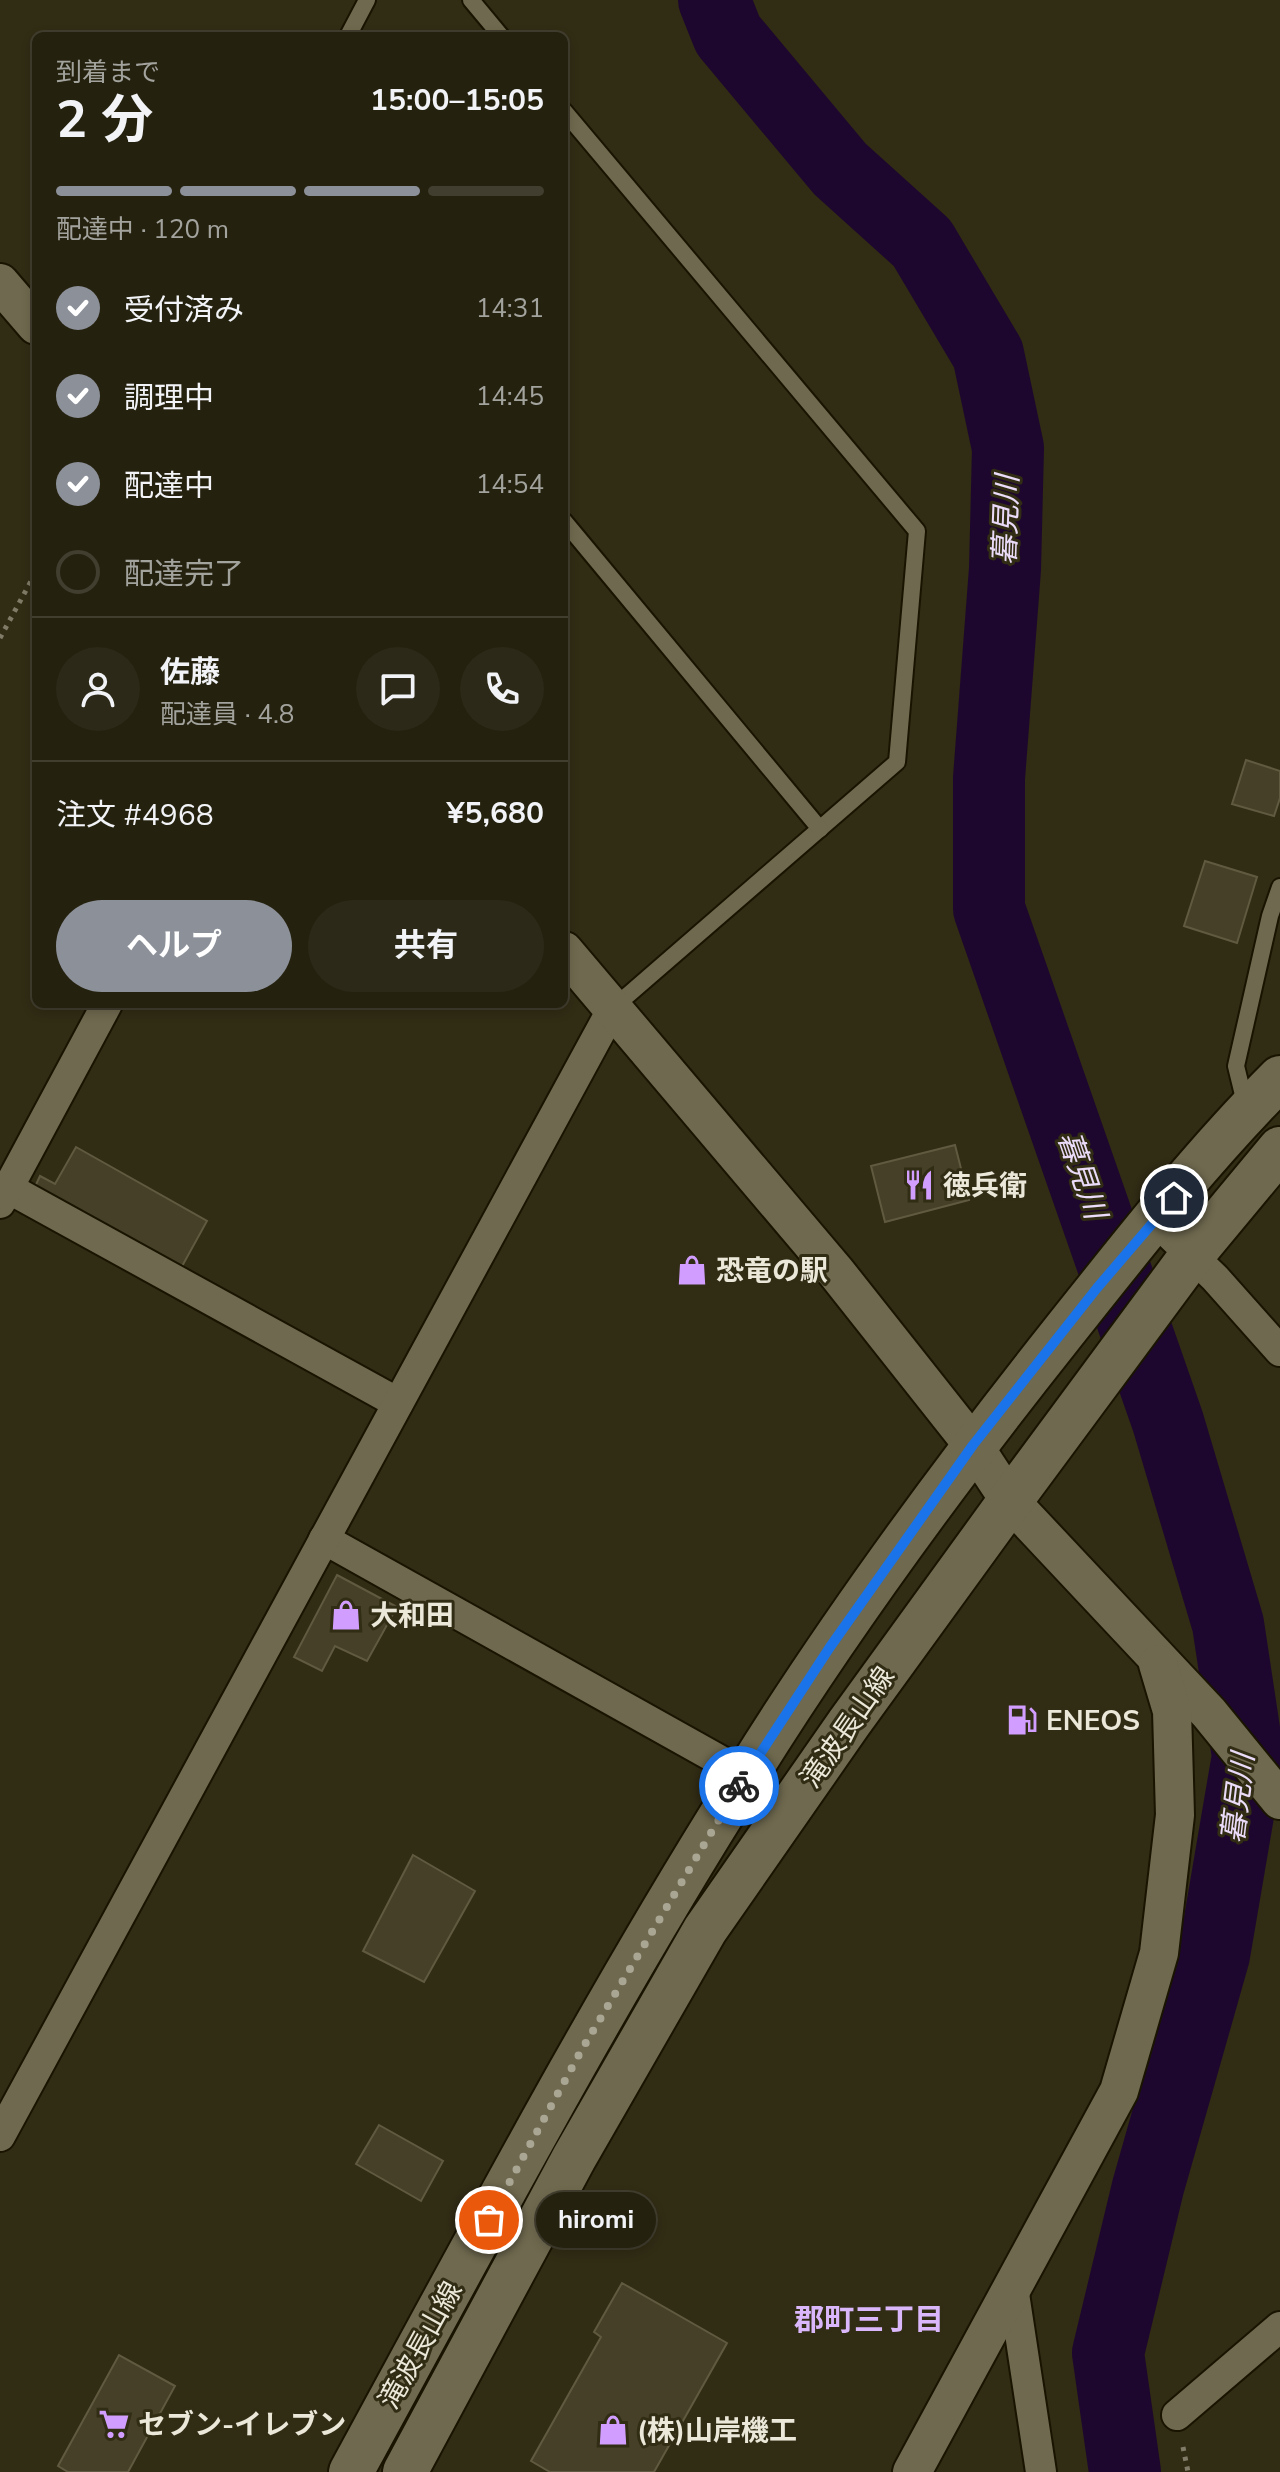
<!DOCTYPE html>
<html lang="ja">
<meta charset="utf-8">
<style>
:root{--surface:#25210f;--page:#2d2918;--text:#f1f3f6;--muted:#a3a39e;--line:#423e2f;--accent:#8c9099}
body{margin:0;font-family:"Nunito Sans","Noto Sans JP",sans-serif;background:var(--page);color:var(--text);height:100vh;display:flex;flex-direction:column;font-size:30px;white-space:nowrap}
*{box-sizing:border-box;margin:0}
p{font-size:26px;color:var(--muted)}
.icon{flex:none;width:44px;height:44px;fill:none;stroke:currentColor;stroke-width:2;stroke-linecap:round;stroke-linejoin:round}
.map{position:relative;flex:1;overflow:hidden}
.side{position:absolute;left:32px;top:32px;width:536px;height:976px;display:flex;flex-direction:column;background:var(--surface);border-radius:12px;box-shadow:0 4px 12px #0003,0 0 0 2px var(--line)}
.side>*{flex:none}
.pin{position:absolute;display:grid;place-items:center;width:68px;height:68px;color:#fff;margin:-34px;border:4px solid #fff;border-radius:50%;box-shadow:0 2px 8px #0007}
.courier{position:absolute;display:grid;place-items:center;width:80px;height:80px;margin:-40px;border:6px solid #1a73e8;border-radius:50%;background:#fff;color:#222;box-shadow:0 2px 10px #0007}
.bubble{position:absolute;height:56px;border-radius:28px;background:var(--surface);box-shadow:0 4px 12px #0003,0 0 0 2px var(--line);font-size:26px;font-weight:700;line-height:56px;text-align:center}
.summary em{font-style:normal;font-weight:700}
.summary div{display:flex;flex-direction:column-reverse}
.summary{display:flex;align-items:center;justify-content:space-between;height:136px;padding:0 24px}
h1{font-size:52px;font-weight:700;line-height:60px}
.bar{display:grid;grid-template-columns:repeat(4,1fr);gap:12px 8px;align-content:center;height:96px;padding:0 24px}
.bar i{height:10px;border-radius:6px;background:var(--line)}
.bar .current{background:var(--accent)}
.bar p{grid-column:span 4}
.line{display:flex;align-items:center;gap:20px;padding:0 24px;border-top:2px solid var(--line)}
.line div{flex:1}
.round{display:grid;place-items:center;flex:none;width:84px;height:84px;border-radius:42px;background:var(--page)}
ol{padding:0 24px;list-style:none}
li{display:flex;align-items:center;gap:24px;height:88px}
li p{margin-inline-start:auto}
li .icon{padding:8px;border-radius:50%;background:var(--accent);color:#fff;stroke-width:4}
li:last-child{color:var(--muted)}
li i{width:44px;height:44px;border:4px solid var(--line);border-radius:50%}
.cta{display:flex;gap:16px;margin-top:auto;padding:16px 24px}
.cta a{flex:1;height:92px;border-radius:48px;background:var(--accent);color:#fff;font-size:32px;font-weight:700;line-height:92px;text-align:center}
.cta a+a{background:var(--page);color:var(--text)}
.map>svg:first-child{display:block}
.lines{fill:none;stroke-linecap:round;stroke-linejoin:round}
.river{stroke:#1e072e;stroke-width:72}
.building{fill:#454027;stroke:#605a41;stroke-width:2}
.service-casing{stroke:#191400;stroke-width:20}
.minor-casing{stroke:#191400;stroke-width:34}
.tertiary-casing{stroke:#191400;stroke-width:42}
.secondary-casing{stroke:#191400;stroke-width:48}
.path{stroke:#7f7b66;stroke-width:5;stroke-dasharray:4 6;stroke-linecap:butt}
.service{stroke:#6f694f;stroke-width:16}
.minor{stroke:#6f694f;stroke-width:30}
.tertiary{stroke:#6f694f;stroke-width:38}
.secondary{stroke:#6f694f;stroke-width:44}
.done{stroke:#aaa694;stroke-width:8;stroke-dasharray:0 14.4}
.route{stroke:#1a73e8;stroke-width:10}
.labels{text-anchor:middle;stroke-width:6;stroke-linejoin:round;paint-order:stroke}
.poi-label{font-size:28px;font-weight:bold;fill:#ebe8d9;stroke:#312c14;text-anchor:start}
.street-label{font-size:28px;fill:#ebe8d9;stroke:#312c14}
.water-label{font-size:30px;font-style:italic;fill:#eadbf8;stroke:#312c14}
.neighbourhood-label{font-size:30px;font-weight:bold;fill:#dab7fb;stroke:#312c14}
</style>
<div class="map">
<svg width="1280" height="2472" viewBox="0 0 1280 2472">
<rect width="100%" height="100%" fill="#312c14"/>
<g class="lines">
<!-- river -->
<path class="river" d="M714,0L728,35L840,169L922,243L988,354L1008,448L1005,569L989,778V909L1168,1422L1228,1624L1248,1756L1214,1955L1148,2187L1108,2353L1125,2472"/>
</g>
<!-- building -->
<g class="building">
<path d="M1246,760L1280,771V798L1274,816L1232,804Z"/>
<path d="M1205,861L1257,877L1237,943L1184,926Z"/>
<path d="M955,1145L969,1200L885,1222L871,1166Z"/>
<path d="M76,1147L207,1221L180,1270L33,1191L40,1176L55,1184Z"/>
<path d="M337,1575L397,1607L367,1661L335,1646L322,1671L294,1657Z"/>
<path d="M413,1855L475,1891L424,1982L363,1951Z"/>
<path d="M379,2125L443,2161L421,2201L356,2164Z"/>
<path d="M622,2283L727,2343L654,2472H550L531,2461L601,2337L594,2332Z"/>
<path d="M119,2355L175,2386L128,2472H68L58,2466Z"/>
</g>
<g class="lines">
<!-- service casing -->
<g class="service-casing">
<g id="service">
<path d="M471,0L501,36"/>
<path d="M348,36L367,0"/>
<path d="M564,111L917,531L897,762L613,1008"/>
<path d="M564,521L820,829"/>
<path d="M1246,1107L1236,1066L1270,916L1280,887"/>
</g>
</g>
<!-- minor casing -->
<g class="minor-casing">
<g id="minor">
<path d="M8,1188L398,1403"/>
<path d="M0,1203L107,1004"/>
<path d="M1155,1220L1215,1278L1280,1351"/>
<path d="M324,1539L746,1775"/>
<path d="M0,2136L613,1008"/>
<path d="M1013,2287L1041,2472"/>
<path d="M1177,2415L1280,2327"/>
</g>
</g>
<!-- tertiary casing -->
<g class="tertiary-casing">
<g id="tertiary">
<path d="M0,283L36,325"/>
<path d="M564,951L836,1272L973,1445L1010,1501L1209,1713L1280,1800"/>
<path d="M912,2472L1119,2091L1159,1953L1175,1815L1172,1711L1158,1664"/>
</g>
</g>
<!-- secondary casing -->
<g class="secondary-casing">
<g id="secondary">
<path d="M351,2472C479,2237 604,2000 747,1774C842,1621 949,1476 1061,1335C1131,1247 1201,1157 1280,1078"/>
<path d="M405,2472L574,2158L705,1930L849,1723L1010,1501L1192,1255L1280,1149"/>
</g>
</g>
<!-- path -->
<g class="path">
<path d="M0,638L36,572"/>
<path d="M1183,2447L1188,2472"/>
</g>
<!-- service -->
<use href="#service" class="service"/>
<!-- minor -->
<use href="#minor" class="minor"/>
<!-- tertiary -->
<use href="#tertiary" class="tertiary"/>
<!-- secondary -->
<use href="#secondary" class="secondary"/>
</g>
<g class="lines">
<!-- done -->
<path class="done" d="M489,2220L581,2051L739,1786"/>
<!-- route -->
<path class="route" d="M739,1786L830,1647L973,1445L1097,1288L1174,1198"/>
</g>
<!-- icons -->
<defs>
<g id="restaurant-bare" transform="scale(2.4)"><path d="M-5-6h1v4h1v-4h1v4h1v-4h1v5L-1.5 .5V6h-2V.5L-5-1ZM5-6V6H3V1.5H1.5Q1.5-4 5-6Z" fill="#d19dfe" stroke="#312c14" stroke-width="2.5" paint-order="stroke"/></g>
<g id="shop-bare" transform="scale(2.4)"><path d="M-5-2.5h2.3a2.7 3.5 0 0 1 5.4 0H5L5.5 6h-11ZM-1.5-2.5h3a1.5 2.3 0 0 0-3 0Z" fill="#d19dfe" stroke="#312c14" stroke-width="2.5" paint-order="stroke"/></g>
<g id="fuel-bare" transform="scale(2.4)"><path d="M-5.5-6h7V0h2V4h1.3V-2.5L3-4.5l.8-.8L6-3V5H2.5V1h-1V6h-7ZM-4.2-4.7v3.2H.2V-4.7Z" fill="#d19dfe" stroke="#312c14" stroke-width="2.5" paint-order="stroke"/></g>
<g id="supermarket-bare" transform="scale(2.4)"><path d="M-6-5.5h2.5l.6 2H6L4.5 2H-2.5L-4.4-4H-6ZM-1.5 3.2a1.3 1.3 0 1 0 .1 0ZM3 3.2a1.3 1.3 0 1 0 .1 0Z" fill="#d19dfe" stroke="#312c14" stroke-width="2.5" paint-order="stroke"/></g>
</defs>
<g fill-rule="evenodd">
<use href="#restaurant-bare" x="919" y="1185"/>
<use href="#shop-bare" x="692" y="1270"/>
<use href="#shop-bare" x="346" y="1615"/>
<use href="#fuel-bare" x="1022" y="1720"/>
<use href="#supermarket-bare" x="114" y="2424"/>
<use href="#shop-bare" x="613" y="2430"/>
</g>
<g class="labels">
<!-- poi labels -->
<g class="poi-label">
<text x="943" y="1195">徳兵衛</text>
<text x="716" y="1280">恐竜の駅</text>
<text x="370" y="1625">大和田</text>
<text x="1046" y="1730">ENEOS</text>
<text x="138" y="2434">セブン-イレブン</text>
<text x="637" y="2440">(株)山岸機工</text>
</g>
<!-- street labels -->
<g class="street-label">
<text transform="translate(847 1727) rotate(-55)" y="10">滝波長山線</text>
<text transform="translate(420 2345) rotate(-61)" y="10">滝波長山線</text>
</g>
<!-- water labels -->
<g class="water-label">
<text transform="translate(1006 520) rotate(-88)" y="10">暮見川</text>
<text transform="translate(1082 1175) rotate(71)" y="10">暮見川</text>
<text transform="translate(1238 1798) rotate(-83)" y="10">暮見川</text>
</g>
<!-- neighbourhood labels -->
<g class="neighbourhood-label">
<text x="869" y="2330">郡町三丁目</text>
</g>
</g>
</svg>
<div class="pin" style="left:489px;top:2220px;background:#ea580c"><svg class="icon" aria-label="bag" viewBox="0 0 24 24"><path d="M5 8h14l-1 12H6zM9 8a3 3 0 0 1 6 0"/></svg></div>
<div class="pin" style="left:1174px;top:1198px;background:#1f2937"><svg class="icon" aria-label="home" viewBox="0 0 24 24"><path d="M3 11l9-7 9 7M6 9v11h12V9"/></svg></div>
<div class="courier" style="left:739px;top:1786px"><svg class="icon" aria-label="bike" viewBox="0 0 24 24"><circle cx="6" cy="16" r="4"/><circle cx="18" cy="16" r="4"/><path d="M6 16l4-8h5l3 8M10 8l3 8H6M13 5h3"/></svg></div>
<div class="bubble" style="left:536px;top:2192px;width:120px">hiromi</div>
<section class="side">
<div class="summary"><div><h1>2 分</h1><p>到着まで</p></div><em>15:00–15:05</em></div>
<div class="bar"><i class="current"></i><i class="current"></i><i class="current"></i><i></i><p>配達中 · 120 m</p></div>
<ol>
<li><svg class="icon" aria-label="check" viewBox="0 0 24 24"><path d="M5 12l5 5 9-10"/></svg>受付済み<p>14:31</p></li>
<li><svg class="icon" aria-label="check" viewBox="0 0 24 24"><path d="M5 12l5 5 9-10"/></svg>調理中<p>14:45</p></li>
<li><svg class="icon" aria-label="check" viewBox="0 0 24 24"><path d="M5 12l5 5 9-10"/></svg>配達中<p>14:54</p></li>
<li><i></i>配達完了</li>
</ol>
<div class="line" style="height:144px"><a class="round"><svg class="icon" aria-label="person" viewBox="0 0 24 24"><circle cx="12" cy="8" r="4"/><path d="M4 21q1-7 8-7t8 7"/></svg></a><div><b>佐藤</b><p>配達員 · 4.8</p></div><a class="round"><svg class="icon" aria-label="chat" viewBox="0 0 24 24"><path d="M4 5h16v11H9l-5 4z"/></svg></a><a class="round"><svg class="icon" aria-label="phone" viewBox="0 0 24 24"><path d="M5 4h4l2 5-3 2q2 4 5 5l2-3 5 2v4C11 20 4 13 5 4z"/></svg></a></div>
<div class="line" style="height:104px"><div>注文 #4968</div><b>¥5,680</b></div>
<div class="cta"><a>ヘルプ</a><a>共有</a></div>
</section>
</div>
